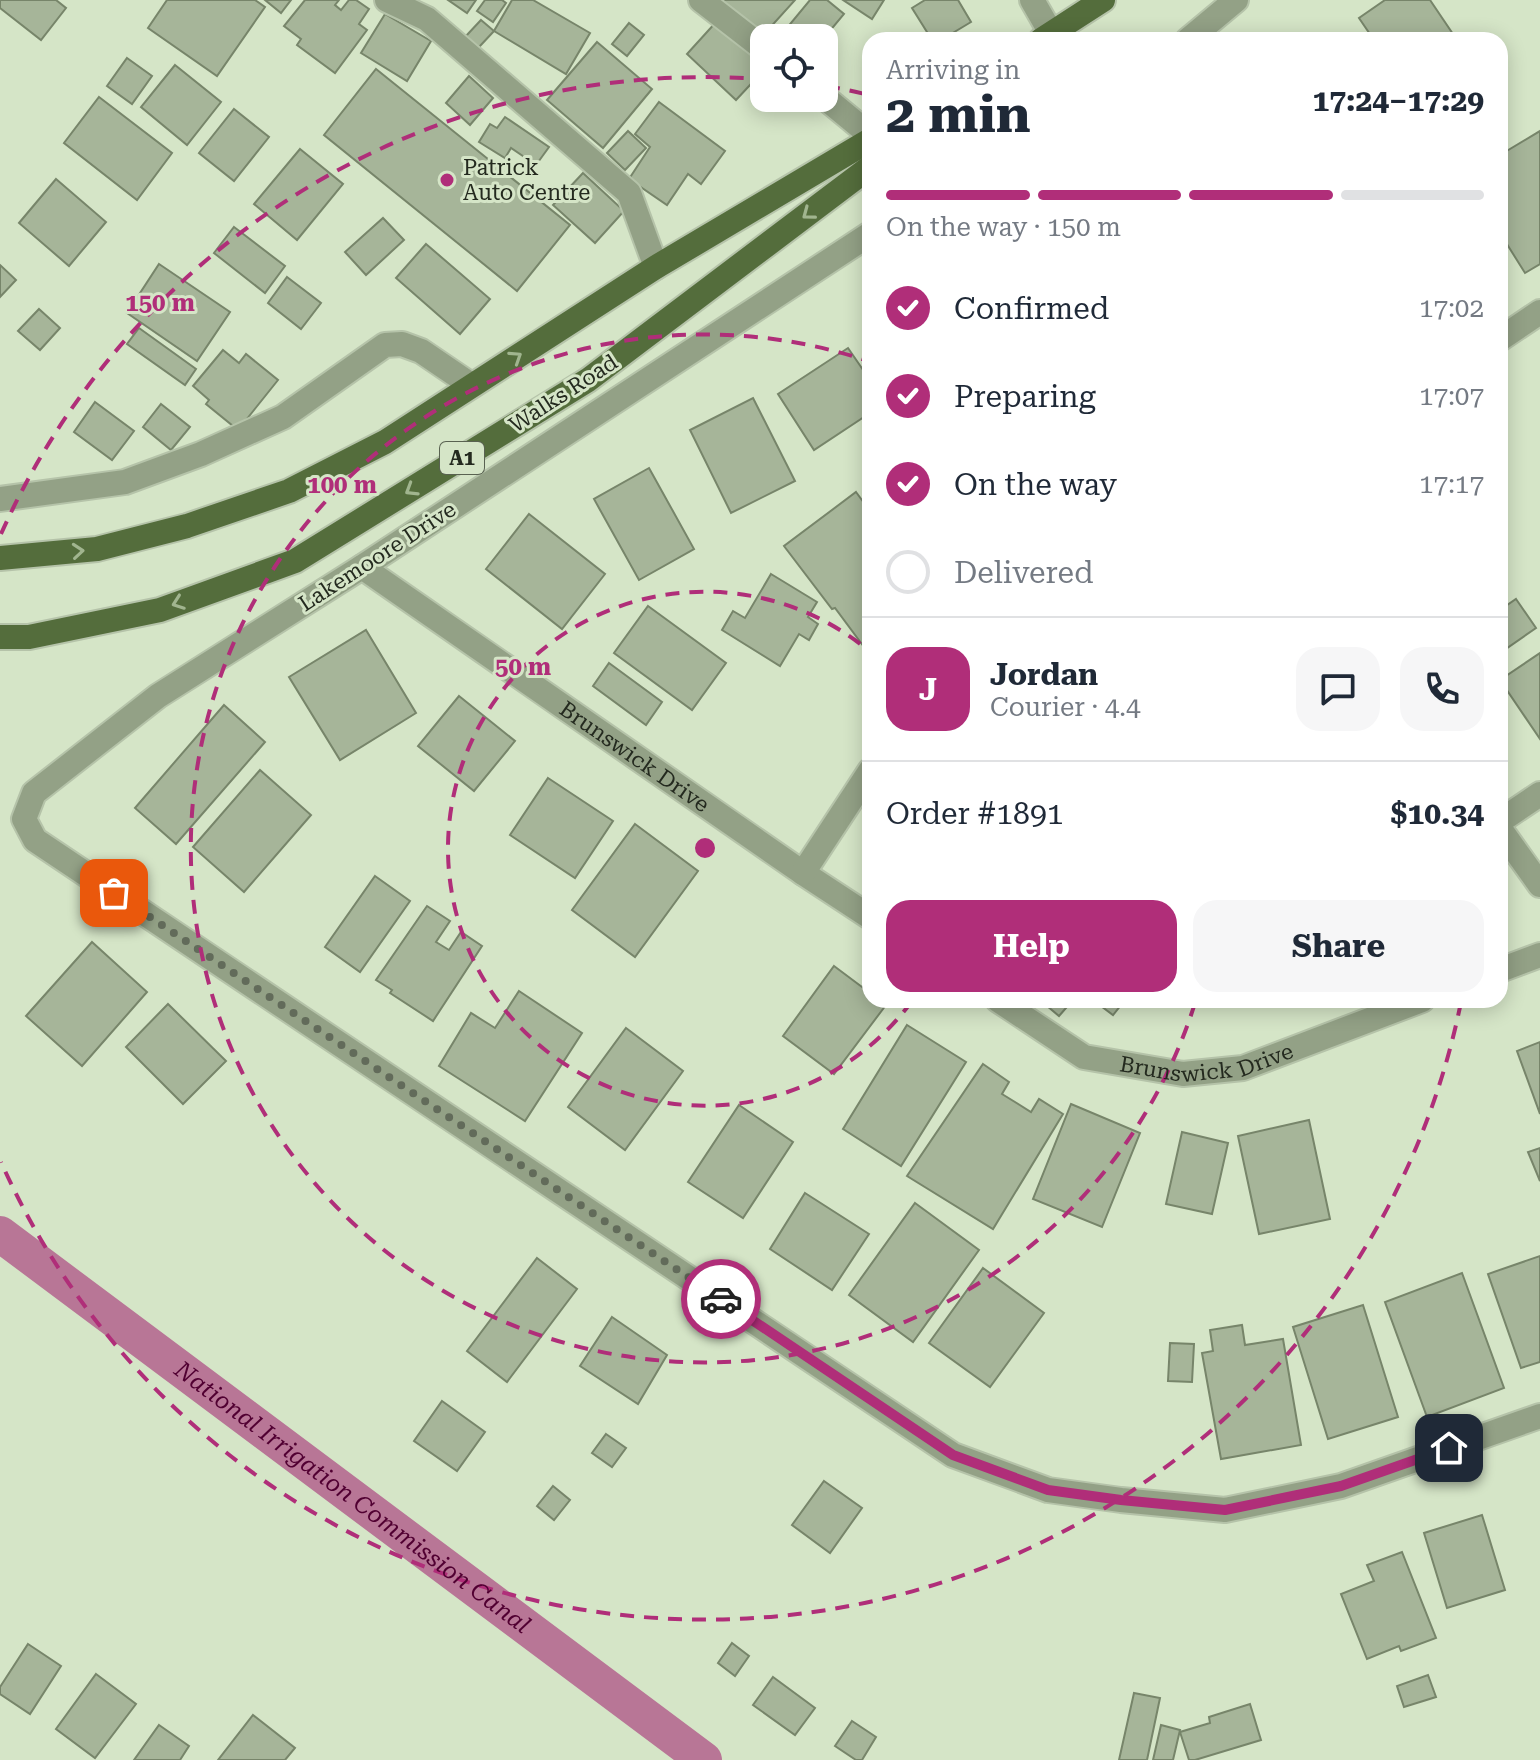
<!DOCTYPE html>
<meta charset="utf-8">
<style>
:root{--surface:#fff;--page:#f6f6f7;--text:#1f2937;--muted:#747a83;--line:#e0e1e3;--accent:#b02e79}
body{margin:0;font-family:"Roboto Serif",serif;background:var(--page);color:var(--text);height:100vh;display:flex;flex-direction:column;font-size:30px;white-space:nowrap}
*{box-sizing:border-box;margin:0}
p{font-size:26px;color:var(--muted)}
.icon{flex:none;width:44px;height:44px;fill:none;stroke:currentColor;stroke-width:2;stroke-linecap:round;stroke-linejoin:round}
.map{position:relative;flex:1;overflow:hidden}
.details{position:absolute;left:862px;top:32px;width:646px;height:976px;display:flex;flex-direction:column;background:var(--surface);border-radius:24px;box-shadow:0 4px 20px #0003}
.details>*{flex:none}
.tools{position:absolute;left:750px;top:24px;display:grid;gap:16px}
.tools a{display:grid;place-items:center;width:88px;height:88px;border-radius:16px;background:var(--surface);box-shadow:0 4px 20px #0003;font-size:40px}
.pin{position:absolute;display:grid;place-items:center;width:68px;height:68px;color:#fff;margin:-34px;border-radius:16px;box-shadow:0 4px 12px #0006}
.courier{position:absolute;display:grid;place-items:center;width:80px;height:80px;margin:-40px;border:6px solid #b02e79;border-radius:50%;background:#fff;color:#222;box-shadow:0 2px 10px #0007}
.overview em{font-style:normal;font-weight:700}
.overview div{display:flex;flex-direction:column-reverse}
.overview{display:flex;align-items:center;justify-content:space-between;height:136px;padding:0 24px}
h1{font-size:52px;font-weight:700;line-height:60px}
.bar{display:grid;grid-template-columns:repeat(4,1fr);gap:12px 8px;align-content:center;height:96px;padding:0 24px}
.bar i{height:10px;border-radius:6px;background:var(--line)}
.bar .selected{background:var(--accent)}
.bar p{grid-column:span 4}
.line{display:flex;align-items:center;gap:20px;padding:0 24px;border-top:2px solid var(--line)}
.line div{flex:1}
.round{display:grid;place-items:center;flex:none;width:84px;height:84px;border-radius:24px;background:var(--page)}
ol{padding:0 24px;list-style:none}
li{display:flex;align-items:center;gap:24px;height:88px}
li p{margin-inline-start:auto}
li .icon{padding:8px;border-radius:50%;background:var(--accent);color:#fff;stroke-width:4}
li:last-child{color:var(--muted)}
li i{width:44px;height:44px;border:4px solid var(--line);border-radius:50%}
.button{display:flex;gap:16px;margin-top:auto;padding:16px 24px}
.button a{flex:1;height:92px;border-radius:24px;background:var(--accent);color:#fff;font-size:32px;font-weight:700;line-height:92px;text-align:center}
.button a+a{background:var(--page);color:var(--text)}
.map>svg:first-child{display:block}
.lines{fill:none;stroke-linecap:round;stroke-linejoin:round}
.canal{stroke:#b87696;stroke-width:36}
.building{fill:#a6b599;stroke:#77856a;stroke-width:2}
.minor-casing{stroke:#b5c3a9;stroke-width:28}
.major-casing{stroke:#b5c3a9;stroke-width:28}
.minor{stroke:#93a186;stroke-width:24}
.major{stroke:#546d3c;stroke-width:24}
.oneway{stroke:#a1b58f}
.done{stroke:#626b5a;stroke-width:8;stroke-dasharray:0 14.4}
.route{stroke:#b02e79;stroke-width:10}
.ring{fill:none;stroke:#b02e79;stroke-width:4;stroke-dasharray:14 10}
.poi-dot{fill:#b02e79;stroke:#d5e5c7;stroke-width:3}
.labels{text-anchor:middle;stroke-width:6;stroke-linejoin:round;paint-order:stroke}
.shield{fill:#d5e5c7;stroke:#596251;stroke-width:2}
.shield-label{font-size:20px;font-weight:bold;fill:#242a1f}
.poi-label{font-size:22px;fill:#242a1f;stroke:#d5e5c7;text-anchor:start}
.street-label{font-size:22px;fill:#242a1f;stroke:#d5e5c7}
.water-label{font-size:24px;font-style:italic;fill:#510032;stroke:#d5e5c7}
.centre{fill:#b02e79;stroke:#d5e5c7;stroke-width:4}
.ring-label{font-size:24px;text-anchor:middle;font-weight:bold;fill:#b02e79;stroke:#d5e5c7;stroke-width:6;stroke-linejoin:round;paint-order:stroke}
</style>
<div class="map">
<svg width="1540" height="1760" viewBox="0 0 1540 1760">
<rect width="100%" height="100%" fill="#d5e5c7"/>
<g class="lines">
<!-- canal -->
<path class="canal" id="s1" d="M0,1234L704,1760"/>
</g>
<!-- building -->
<g class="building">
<path d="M0,0H56L66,8L41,40L0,8Z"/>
<path d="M167,0H255L265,7L217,76L148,28Z"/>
<path d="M265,0H291L281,13Z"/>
<path d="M305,0H339L335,5L341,10L349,0H356L369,9L359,24L367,30L335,73L297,45L301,39L284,26Z"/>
<path d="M448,0H476L467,13Z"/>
<path d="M485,0H502L506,3L493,22L477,11Z"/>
<path d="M512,0H533L590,33L566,74L494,31Z"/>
<path d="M712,0H795L757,42Z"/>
<path d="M810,0H827L844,14L824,38H785L781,35Z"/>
<path d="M843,0H884L872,19Z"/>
<path d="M925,0H958L971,22L941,40H932L912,8Z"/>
<path d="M1385,0H1430L1457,40H1374L1359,18Z"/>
<path d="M385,14L431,41L407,81L361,53Z"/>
<path d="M481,20L494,31L479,47L466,36Z"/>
<path d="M717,21L764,65V70L736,100L687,54Z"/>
<path d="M629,23L644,35L627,56L612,44Z"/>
<path d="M597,42L652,89L603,148L547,100Z"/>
<path d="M127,58L152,76L132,104L107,86Z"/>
<path d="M175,65L221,102L187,145L141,107Z"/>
<path d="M376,69L570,225L517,291L324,135Z"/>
<path d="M469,76L493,98L470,125L446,103Z"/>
<path d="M99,97L172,153L137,200L64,143Z"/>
<path d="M659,102L725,151L701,184L688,174L667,205L629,179L650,147L635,134Z"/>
<path d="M234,109L269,137L234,181L199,153Z"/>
<path d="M505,117L549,147L536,165L511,148L505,158L479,142L490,124L497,128Z"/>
<path d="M628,131L646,148L625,170L607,153Z"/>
<path d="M1540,131V264L1525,273L1500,233V155Z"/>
<path d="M300,149L343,184L297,240L254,204Z"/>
<path d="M583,173L624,211L595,243L553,205Z"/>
<path d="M56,179L106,222L69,266L19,223Z"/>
<path d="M383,218L404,240L366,275L345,252Z"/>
<path d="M234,227L285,266L265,293L214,253Z"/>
<path d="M426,244L490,299L460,334L396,278Z"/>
<path d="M159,264L230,312L197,361L127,313Z"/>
<path d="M0,265L16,280L0,297Z"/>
<path d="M287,277L321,303L301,329L268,303Z"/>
<path d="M39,309L60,328L40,350L18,331Z"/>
<path d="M139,328L196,369L185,385L127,344Z"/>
<path d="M848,348L870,380V413L814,450L778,394Z"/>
<path d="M223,350L239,363L246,354L278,380L238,430L206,404L209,400L193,386Z"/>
<path d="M753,398L795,481L731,513L690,430Z"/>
<path d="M95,402L134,431L112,460L74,432Z"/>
<path d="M161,404L190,427L171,450L143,427Z"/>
<path d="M649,468L694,549L639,580L594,499Z"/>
<path d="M856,492L870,511V582L865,586L870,593V655L835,608L832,609L784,546Z"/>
<path d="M529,514L605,574L562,629L486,569Z"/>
<path d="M771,574L817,602L808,617L818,624L809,640L799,634L780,666L722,630L733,611L745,618Z"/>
<path d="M1516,599L1536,628L1500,653V610Z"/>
<path d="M648,606L726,663L692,710L614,653Z"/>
<path d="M366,630L416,713L340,760L289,677Z"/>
<path d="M1540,653V739L1500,680Z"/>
<path d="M609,663L662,702L646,725L593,686Z"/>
<path d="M459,696L515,741L474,791L418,746Z"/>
<path d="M224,705L265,742L176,844L135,808Z"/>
<path d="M260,770L311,815L244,892L193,847Z"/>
<path d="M548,778L613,821L575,878L510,835Z"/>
<path d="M635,824L698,871L635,957L572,910Z"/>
<path d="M375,876L410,901L360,972L325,947Z"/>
<path d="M427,906L450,921L436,942L449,950L461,932L482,946L433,1021L390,993L392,990L376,980Z"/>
<path d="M92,942L147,992L82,1066L26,1016Z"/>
<path d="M834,966L870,993V1000H880L886,1005L834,1074L783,1036Z"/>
<path d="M519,991L582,1033L525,1121L439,1066L471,1013L495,1028Z"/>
<path d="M1040,1000H1073L1059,1016Z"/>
<path d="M1093,1000H1125L1113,1015Z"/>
<path d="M168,1004L226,1061L183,1104L126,1047Z"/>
<path d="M907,1025L966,1062L901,1166L843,1129Z"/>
<path d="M626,1028L683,1071L625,1150L568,1107Z"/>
<path d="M1540,1042V1114L1517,1051Z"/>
<path d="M983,1064L1009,1082L1002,1094L1031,1112L1039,1099L1063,1114L993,1229L907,1176Z"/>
<path d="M1071,1104L1140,1133L1102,1227L1033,1199Z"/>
<path d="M739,1105L793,1142L743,1218L688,1182Z"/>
<path d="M1309,1120L1330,1219L1259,1234L1238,1136Z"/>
<path d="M1182,1132L1228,1143L1212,1214L1166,1204Z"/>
<path d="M1540,1148V1181L1528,1152Z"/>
<path d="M805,1193L869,1234L832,1290L770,1249Z"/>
<path d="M915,1203L979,1250L913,1342L849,1295Z"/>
<path d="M1540,1256V1362L1521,1368L1488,1274Z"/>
<path d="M537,1258L577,1289L507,1382L467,1351Z"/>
<path d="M983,1268L1044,1313L990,1387L929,1343Z"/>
<path d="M1462,1273L1504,1388L1427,1417L1385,1302Z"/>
<path d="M1363,1305L1398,1417L1328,1439L1293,1327Z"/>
<path d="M612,1317L667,1355L638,1404L580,1366Z"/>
<path d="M1242,1325L1245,1345L1283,1339L1301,1445L1221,1459L1202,1353L1213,1351L1210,1330Z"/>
<path d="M1170,1343L1194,1344L1192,1382L1168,1381Z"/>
<path d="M442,1401L485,1432L457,1471L414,1441Z"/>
<path d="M606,1434L626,1448L612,1467L592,1453Z"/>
<path d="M824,1481L862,1508L830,1553L792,1525Z"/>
<path d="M553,1486L570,1500L554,1520L537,1506Z"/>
<path d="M1482,1515L1505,1590L1447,1608L1424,1533Z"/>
<path d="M1402,1552L1436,1638L1401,1651L1399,1646L1367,1659L1341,1594L1374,1581L1367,1565Z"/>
<path d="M732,1643L749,1656L735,1676L718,1663Z"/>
<path d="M28,1644L61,1666L30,1714L0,1694V1687Z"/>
<path d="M96,1674L136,1704L95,1758L56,1729Z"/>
<path d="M1428,1675L1436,1697L1404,1707L1397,1686Z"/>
<path d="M773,1677L815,1708L795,1735L753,1705Z"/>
<path d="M1134,1693L1160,1698L1147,1760H1119Z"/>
<path d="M1250,1704L1261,1740L1195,1760H1189L1180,1732L1210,1723L1209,1717Z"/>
<path d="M253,1715L295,1748L285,1760H218Z"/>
<path d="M852,1721L876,1737L862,1760H856L835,1746Z"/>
<path d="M159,1725L189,1746L180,1760H134Z"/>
<path d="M1161,1725L1180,1730L1173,1760H1153Z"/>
</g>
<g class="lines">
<!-- minor casing -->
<g class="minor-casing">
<g id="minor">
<path d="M387,0L427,19L629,193L656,267"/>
<path d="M701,0L764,49"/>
<path d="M1032,0L1051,33"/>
<path d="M1188,40L1236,0"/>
<path d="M824,97L870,135"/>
<path d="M870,234L362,567L158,696L34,793L24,819L35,840L953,1455L1048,1490L1121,1500L1225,1510L1341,1486L1540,1416"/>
<path d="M1500,339L1540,312"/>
<path d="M0,499L125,482L201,454L283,417L385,345L402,344L421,351L471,385"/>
<path id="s2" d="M362,567L803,873L870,917"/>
<path d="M1500,821L1540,794"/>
<path d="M1500,829L1540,885"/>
<path d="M803,873L870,771"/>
<path d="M1500,970L1540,955"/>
<path id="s3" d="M998,1000L1084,1057L1183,1074L1243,1068L1422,1000"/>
</g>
</g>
<!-- major casing -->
<g class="major-casing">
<g id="major">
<path d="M1041,40L1103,0"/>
<path d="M0,558L97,549L187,526L289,491L385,442L656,267L870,140"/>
<path d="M0,637H29L160,610L295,561L588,380L870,167"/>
</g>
</g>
<!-- minor -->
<use href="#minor" class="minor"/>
<!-- major -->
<use href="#major" class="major"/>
</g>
<!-- one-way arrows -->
<defs><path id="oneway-chevron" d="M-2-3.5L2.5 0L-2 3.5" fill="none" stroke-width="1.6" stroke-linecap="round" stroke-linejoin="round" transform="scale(2)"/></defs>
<g class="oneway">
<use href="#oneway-chevron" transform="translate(808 214) rotate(143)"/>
<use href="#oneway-chevron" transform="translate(516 357) rotate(-33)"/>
<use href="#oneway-chevron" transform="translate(411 490) rotate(148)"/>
<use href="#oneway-chevron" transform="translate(78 551) rotate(-5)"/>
<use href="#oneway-chevron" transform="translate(178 603) rotate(160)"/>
</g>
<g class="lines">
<!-- done -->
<path class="done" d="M114,893L721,1299"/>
<!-- route -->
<path class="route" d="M721,1299L953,1455L1048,1490L1121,1500L1225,1510L1341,1486L1449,1448"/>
</g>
<!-- distance rings -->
<g class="ring">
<path d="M912 1001A257 257 0 1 1 868 650"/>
<path d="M1195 1003A514 514 0 1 1 868 361"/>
<path d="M1461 1002A771 771 0 0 1 1 1162M1 534A771 771 0 0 1 759 79M826 86A771 771 0 0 1 865 94"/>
</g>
<!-- markers -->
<circle class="poi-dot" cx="447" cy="180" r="8"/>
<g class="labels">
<!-- shield labels -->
<rect class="shield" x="440" y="442" width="44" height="32" rx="6"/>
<g class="shield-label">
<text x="462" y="465">A1</text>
</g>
<!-- poi labels -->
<g class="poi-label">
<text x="463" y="175">Patrick<tspan x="463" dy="25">Auto Centre</tspan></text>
</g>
<!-- street labels -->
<g class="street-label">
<text transform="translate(563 393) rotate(-33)" y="8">Walks Road</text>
<text transform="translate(377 556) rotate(-33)" y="8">Lakemoore Drive</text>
<text dy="8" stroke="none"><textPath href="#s2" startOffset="332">Brunswick Drive</textPath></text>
<text dy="8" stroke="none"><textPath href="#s3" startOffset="228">Brunswick Drive</textPath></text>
</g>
<!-- water labels -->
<g class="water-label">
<text dy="8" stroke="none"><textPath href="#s1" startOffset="440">National Irrigation Commission Canal</textPath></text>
</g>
</g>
<circle cx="705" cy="848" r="12" class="centre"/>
<g class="ring-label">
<text x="160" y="311">150 m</text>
<text x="342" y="493">100 m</text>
<text x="523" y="675">50 m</text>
</g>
</svg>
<div class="tools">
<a><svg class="icon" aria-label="locate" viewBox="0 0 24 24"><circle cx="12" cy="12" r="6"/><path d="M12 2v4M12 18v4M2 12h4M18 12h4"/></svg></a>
</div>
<div class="pin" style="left:114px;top:893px;background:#ea580c"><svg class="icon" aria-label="bag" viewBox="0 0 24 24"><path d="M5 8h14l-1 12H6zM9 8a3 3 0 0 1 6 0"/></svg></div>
<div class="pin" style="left:1449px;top:1448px;background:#1f2937"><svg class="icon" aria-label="home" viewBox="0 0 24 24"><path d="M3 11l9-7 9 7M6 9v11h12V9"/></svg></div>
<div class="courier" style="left:721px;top:1299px"><svg class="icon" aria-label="car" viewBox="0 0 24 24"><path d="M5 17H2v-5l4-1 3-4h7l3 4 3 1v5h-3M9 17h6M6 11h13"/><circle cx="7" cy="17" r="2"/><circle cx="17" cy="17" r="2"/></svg></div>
<section class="details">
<div class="overview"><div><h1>2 min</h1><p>Arriving in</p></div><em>17:24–17:29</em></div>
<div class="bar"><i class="selected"></i><i class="selected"></i><i class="selected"></i><i></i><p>On the way · 150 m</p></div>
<ol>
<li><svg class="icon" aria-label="check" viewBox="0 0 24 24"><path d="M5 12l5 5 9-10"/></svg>Confirmed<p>17:02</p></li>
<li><svg class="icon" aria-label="check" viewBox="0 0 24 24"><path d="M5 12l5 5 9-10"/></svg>Preparing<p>17:07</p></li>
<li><svg class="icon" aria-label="check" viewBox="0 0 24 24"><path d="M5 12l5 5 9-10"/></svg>On the way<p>17:17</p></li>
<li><i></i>Delivered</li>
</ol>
<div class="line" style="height:144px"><b class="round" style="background:var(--accent);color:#fff">J</b><div><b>Jordan</b><p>Courier · 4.4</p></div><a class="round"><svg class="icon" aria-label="chat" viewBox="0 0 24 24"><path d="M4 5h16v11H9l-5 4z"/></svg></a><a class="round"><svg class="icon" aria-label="phone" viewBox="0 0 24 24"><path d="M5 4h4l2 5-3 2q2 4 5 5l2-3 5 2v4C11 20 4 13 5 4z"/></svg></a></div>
<div class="line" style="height:104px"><div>Order #1891</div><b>$10.34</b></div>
<div class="button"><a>Help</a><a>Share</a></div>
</section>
</div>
